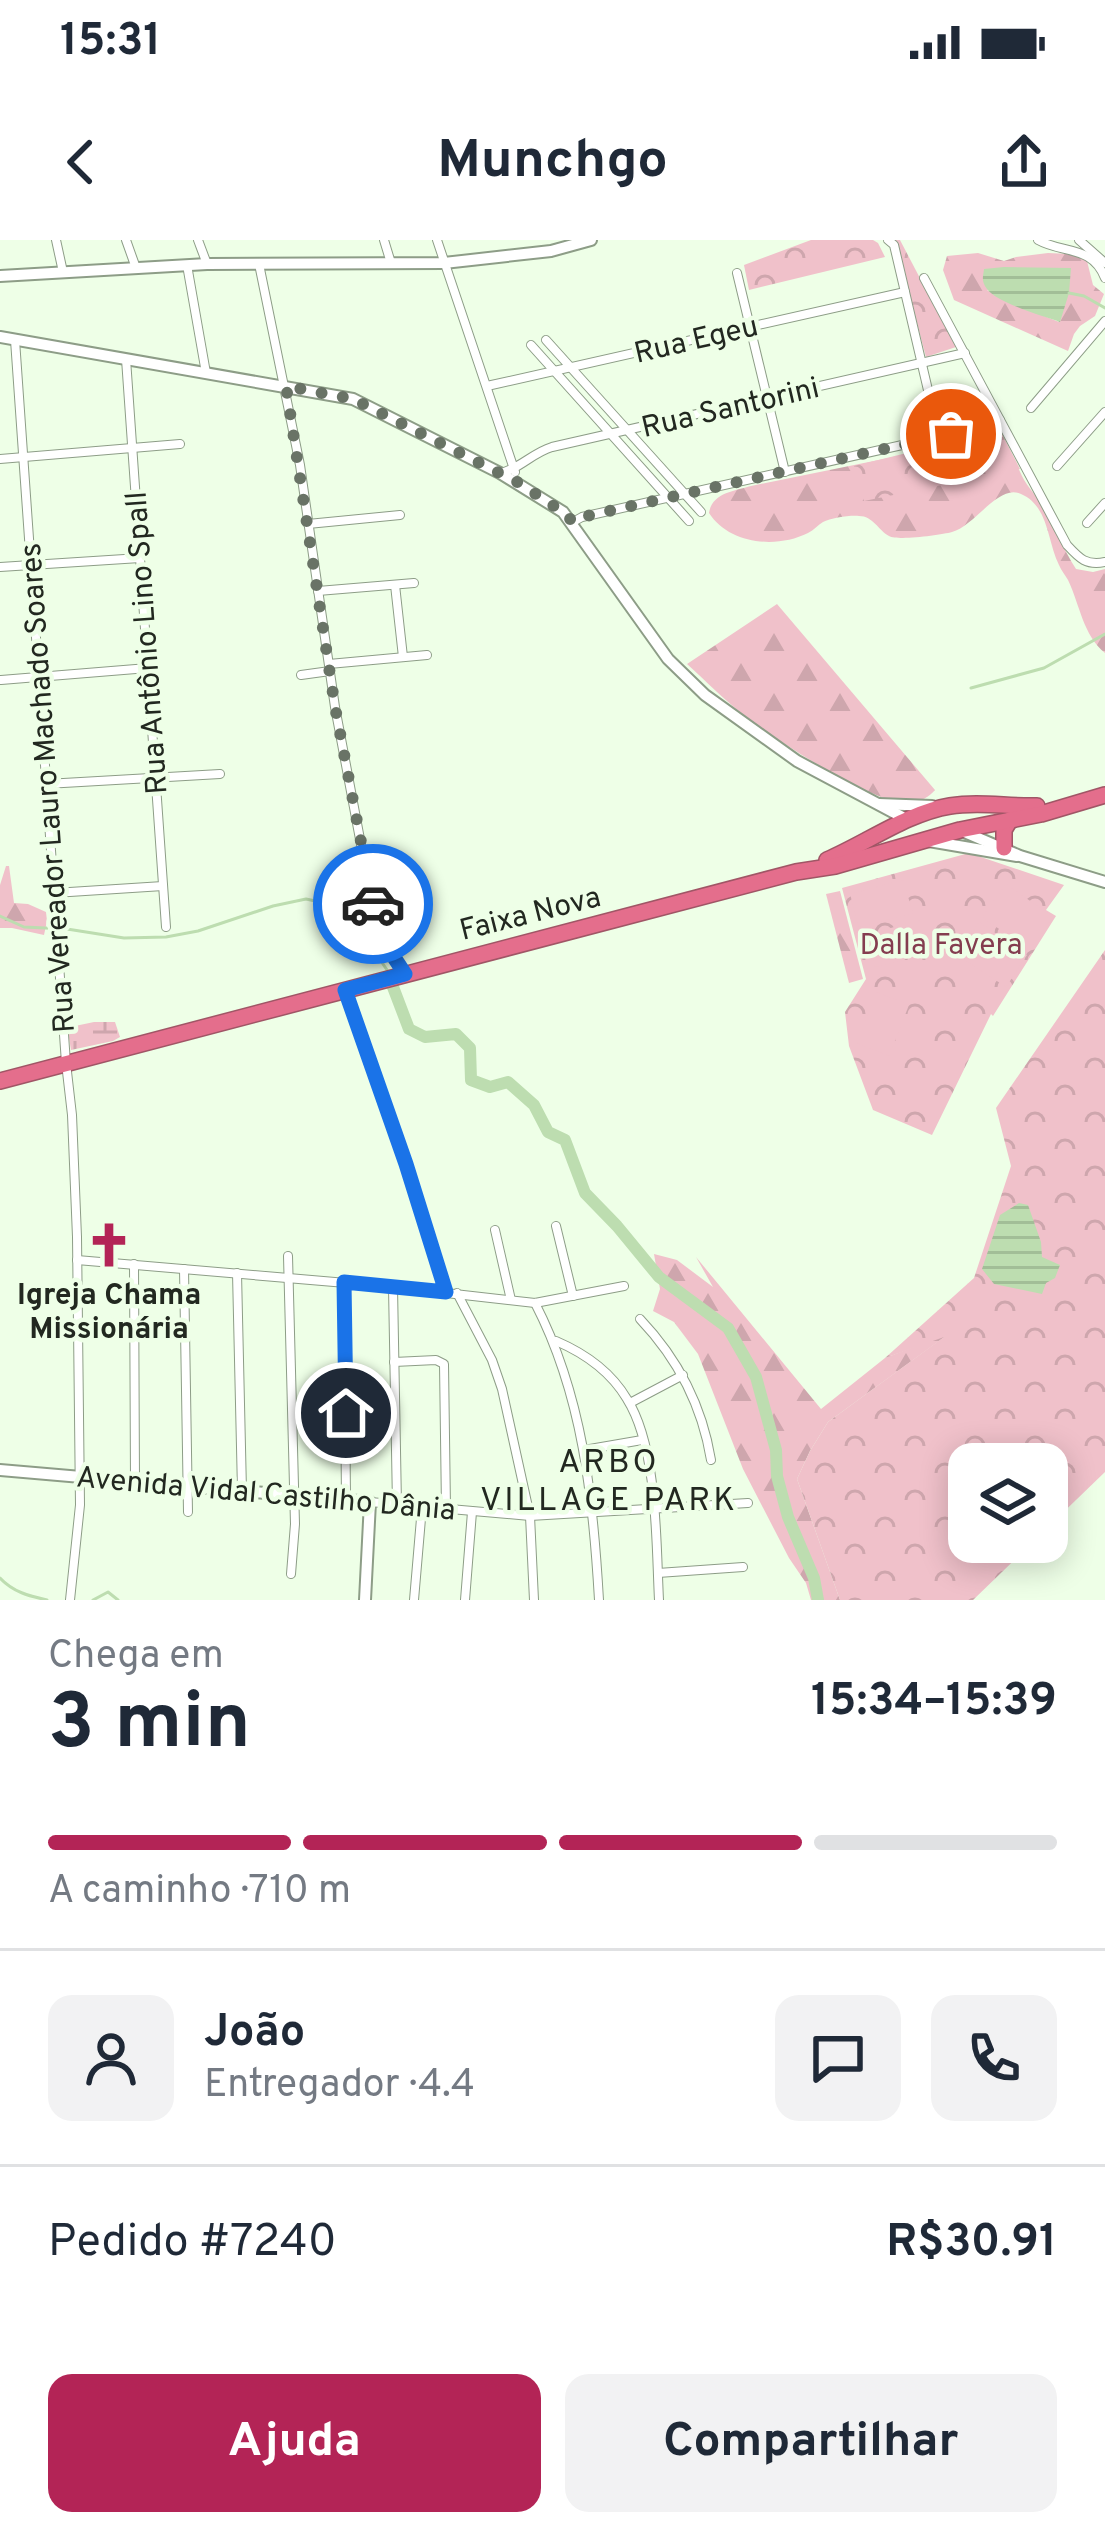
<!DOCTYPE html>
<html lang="pt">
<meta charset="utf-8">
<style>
:root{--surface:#fff;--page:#f2f2f3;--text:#1f2937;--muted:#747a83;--line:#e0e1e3;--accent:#b32456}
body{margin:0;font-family:Overpass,sans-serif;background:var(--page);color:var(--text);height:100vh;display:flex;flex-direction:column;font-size:45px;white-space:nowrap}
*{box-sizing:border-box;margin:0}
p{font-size:39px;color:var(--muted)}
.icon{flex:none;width:66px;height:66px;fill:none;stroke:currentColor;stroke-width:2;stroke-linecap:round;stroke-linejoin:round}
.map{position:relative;height:1360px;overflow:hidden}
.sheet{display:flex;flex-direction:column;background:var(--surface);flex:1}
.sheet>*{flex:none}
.fabs{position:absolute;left:948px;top:1203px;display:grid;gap:24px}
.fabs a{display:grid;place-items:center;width:120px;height:120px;border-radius:24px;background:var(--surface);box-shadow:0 6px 30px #0003;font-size:60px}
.pin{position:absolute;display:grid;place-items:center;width:102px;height:102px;color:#fff;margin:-51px;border:6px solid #fff;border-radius:50%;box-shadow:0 3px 12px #0007}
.courier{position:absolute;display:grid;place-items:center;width:120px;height:120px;margin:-60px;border:9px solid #1a73e8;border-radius:50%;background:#fff;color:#222;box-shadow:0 3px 15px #0007}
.summary em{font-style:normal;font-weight:700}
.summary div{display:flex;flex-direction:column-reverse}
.summary{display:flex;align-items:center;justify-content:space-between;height:204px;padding:0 48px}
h1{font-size:78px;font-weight:700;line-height:90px}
.bar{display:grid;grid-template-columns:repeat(4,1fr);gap:18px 12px;align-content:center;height:144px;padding:0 48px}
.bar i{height:15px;border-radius:9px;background:var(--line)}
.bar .on{background:var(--accent)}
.bar p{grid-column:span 4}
.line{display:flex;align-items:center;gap:30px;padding:0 48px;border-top:3px solid var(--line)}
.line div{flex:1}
.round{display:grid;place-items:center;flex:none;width:126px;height:126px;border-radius:24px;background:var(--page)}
.action{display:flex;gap:24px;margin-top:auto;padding:24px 48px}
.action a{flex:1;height:138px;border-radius:24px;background:var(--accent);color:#fff;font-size:48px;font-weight:700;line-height:138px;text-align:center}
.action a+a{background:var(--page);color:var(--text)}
.status{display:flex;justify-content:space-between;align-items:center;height:84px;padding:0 60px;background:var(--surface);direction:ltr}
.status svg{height:33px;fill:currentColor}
header{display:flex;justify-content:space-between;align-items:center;height:156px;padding:0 48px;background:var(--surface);font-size:54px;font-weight:700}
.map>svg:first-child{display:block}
.forest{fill:url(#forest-firs);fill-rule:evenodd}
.wetland{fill:url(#wetland-marsh)}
.park{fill:url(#park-crowns)}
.garden{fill:#f0c1ca}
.water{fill:url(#water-rules)}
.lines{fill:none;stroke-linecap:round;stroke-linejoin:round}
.stream{stroke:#bdddb0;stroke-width:3}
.river{stroke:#bdddb0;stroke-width:12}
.street-casing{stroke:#8d9d87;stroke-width:10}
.secondary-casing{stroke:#8d9d87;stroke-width:14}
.highway-casing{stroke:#a05666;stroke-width:18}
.street{stroke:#fff;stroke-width:8}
.secondary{stroke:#fff;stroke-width:10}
.highway{stroke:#e46e8c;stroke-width:15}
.done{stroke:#697366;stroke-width:12;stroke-dasharray:0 21.6}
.route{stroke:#1a73e8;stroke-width:15}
.labels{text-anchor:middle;stroke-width:9;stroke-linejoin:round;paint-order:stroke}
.street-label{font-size:30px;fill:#222820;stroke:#eeffe7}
.park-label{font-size:30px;fill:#843d4f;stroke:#eeffe7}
.poi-label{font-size:30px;font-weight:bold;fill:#222820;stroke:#eeffe7}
.neighbourhood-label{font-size:33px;letter-spacing:3px;fill:#222820;stroke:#eeffe7}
</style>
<div class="status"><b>15:31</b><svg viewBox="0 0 49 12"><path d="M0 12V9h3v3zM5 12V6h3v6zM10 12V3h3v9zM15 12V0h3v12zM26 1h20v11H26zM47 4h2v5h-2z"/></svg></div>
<header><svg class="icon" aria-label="back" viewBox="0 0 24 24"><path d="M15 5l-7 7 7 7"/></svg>Munchgo<svg class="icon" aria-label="share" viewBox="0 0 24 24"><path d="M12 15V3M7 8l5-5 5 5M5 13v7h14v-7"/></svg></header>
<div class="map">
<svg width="1105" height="1360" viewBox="0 0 1105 1360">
<defs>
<pattern id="forest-firs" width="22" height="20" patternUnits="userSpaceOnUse" patternTransform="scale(3)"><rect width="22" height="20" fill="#f0c1ca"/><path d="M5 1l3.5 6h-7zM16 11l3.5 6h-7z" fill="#cea6ad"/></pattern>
<pattern id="wetland-marsh" width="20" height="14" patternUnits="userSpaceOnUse" patternTransform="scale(3)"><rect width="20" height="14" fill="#f0c1ca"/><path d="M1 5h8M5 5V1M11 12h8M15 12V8" fill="none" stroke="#cea6ad"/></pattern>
<pattern id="park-crowns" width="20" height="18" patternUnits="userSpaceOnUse" patternTransform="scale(3)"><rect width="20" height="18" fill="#f0c1ca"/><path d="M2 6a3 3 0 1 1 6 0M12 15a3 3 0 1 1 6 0" fill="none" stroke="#cea6ad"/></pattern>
<pattern id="water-rules" width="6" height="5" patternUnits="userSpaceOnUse" patternTransform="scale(3)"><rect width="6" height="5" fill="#bdddb0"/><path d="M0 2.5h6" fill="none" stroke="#a2be97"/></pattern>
</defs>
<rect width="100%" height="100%" fill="#eeffe7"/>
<!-- forest -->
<g class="forest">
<path d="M978,13L1004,21L1016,17L1048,13L1070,14L1087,21L1093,45L1104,54L1095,76L1080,86L1074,94L1068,111L954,60L943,30L947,16ZM1070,28L1059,82L998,57L987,50L1044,29Z"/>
<path d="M988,189C1005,199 1014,219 1022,236C1027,247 1038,257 1044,268C1055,288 1063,309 1076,329L1093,332L1105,329V413C1083,395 1080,365 1068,340C1065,335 1061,330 1059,325C1047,301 1049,266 1021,254C999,243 975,286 952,292C941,295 898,301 889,296C878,290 873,276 859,276C850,275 831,278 823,282C818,285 814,290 808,293C776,309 729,304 709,273C712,253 734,251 751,246L967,202L980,192Z"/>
<path d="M777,364L935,550C929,557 921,561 911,563C876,567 773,498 744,475C724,460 706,441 687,424Z"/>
<path d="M6,626H9L14,663L28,664L46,672L47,681L44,695L12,688H0V645Z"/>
<path d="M840,651L863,739L849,743L826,654Z"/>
<path d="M654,1014L677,1020L713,1047L696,1017L821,1169L885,1118L950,1093L828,1182L810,1211L797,1239L840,1360H811L806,1343L789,1318L743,1229L698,1114L674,1082L653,1071L660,1049Z"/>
</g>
<!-- wetland -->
<path class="wetland" d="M94,782H115L120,797L113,801L71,810L68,792L75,786Z"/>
<!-- park -->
<g class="park">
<path d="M811,0H873L878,3L885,17L749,50L744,25Z"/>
<path d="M895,0H900L956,107L926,117Z"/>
<path d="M1000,190L1020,229L864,261L854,226Z"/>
<path d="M969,613L1064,645L1046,670L1056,676L993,776L991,774L932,895L873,870L849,806L845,772L866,739L842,648Z"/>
<path d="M1105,710V1232L1047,1288V1224H969V1302H1033L973,1360H840L797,1239L810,1211L828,1182L944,1097L885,1118L974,1038L1011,926L996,868Z"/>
</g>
<!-- garden -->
<g class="garden">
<path d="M903,640L913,673L859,687L850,654Z"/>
<path d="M1006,644L1053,677L1029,710L982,677Z"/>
<path d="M919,680L929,713L875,727L866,695Z"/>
<path d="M979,682L1027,715L1006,747L957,715Z"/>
<path d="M877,752L909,765L889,816L857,803Z"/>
</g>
<!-- water -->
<g class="water">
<path d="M1004,27L1071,28L1069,53L1060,82C1043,76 997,63 987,49C981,41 983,37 984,29Z"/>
<path d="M1019,963L1028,965L1041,1002L1042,1017L1060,1025L1055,1038L1046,1043L1042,1054L994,1044L982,1029L1000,975Z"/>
</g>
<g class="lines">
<!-- stream -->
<g class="stream">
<path d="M1069,53L1084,56L1105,68"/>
<path d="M971,448L1044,428L1105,394"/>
<path d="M0,676L24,687L67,689L124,698L166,697L198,691L273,666L306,659L334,665L343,676L362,714L377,715L387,730"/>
<path d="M0,1338C13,1352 29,1356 47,1360"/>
<path d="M93,1360L108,1352L118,1360"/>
</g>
<!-- river -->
<path class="river" d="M393,747L409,789L425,797L456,794L470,808L471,840L490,847L508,842L534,865L548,892L565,900L585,953L617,986L659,1037L728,1088L756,1137L776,1210L777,1236L788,1277L814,1338L818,1360"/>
<!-- street casing -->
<g class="street-casing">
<g id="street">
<path d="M56,0L63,32"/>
<path d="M126,0L136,28"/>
<path d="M198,0L207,24"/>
<path d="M384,0L391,23"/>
<path d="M437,0L515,232"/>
<path d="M888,0L894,5L939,197"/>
<path d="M1038,0C1063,14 1092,5 1105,38"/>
<path d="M1079,0L1105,23"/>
<path d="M259,24L300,225L335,467L377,689L405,734"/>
<path d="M187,25L206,133"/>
<path d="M737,33L785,232"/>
<path d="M924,38L1067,305C1079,318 1086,326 1105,322"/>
<path d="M15,100L66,823L72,875L77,997L80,1265L70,1360"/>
<path d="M546,100L701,272"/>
<path d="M531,105L689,281"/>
<path d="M126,119L166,687"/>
<path d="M487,146L905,52"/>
<path d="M1031,168L1105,81"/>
<path d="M0,219L180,204"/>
<path d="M1057,226L1105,172"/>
<path d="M500,233C520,229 532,213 552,207L965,113"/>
<path d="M573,282L582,277L951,194L1000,180"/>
<path d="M1087,283L1105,263"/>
<path d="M308,284L400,275"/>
<path d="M0,327L140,318"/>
<path d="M395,345L403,417"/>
<path d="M318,351L414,343"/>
<path d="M329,424L427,415"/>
<path d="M301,435L330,431"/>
<path d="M1,440L148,428"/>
<path d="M46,544L220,534"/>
<path d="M54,653L163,646"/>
<path d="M346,752L406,924L446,1052"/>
<path d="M556,986L573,1056"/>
<path d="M495,990L511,1060"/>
<path d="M288,1016L295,1284L291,1334"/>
<path d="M77,1020L393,1047L535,1063L624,1046"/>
<path d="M134,1024L135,1242"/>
<path d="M184,1029L188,1272"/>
<path d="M237,1033L242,1251"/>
<path d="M344,1042L346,1260"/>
<path d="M393,1047L397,1265"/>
<path d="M457,1053L492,1120L502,1149L530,1276L534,1360"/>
<path d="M535,1063C583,1156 593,1257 599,1360"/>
<path d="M640,1079C678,1119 702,1165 711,1220"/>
<path d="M556,1101C584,1113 611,1132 627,1159C658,1208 656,1303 659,1360"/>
<path d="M394,1122L436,1120L444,1124L446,1269"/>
<path d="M630,1163L683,1135"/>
<path d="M584,1210L642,1200"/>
<path d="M370,1262L530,1276L748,1263"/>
<path d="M658,1333L743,1327"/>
<path d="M414,1360L422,1267"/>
<path d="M465,1360L472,1272"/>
</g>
</g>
<!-- secondary casing -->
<g class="secondary-casing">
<g id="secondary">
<path d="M0,36L207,24L444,23L551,11L591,0"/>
<path d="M0,97L353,159L500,233L563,272L668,419L705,455L797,521L906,579"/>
<path d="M879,564L932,566"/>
<path d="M962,591L1020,616L1105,642"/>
<path d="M929,601L1017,616"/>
<path d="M0,1230L370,1262L365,1360"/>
</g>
</g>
<!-- highway casing -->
<g class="highway-casing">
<g id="highway">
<path d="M1004,608V590L1010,580"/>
<path d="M827,620C867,603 907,573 950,566C979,561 1008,567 1037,566"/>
<path d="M0,841L796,632L835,626L960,590L1041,574L1105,555"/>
</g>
</g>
<!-- street -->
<use href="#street" class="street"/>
<!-- secondary -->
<use href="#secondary" class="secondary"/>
<!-- highway -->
<use href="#highway" class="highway"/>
</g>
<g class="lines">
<!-- done -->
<path class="done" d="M373,664L335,467L286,146L353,159L519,243L563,272L573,282L582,277L951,194"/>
<!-- route -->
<path class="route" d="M346,1173L344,1042L446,1052L406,924L345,750L405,734L380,696L373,664"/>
</g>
<!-- icons -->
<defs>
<g id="church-bare" transform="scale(3.6)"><path d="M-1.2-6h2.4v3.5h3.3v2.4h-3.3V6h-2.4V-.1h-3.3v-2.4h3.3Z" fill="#b32456" stroke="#eeffe7" stroke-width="2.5" paint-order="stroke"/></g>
</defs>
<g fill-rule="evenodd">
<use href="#church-bare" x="109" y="1005"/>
</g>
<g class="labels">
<!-- street labels -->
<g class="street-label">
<text transform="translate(696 99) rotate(-13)" y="10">Rua Egeu</text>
<text transform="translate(730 167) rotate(-13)" y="10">Rua Santorini</text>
<text transform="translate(146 403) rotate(-94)" y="10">Rua Antônio Lino Spall</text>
<text transform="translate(47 548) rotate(-94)" y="10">Rua Vereador Lauro Machado Soares</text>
<text transform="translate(530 673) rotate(-14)" y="10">Faixa Nova</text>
<text transform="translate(266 1253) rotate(5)" y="10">Avenida Vidal Castilho Dânia</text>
</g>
<!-- park labels -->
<g class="park-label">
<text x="941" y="714">Dalla Favera</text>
</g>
<!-- poi labels -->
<g class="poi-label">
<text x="109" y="1064">Igreja Chama<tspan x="109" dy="34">Missionária</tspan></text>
</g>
<!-- neighbourhood labels -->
<g class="neighbourhood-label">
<text x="609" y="1232">ARBO<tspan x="609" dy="38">VILLAGE PARK</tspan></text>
</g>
</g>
</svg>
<div class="fabs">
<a><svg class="icon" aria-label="layers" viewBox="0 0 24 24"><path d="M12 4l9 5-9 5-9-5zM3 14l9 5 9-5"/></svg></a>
</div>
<div class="pin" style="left:951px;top:194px;background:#ea580c"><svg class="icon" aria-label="bag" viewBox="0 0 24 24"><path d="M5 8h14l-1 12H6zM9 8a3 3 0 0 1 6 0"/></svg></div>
<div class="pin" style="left:346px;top:1173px;background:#1f2937"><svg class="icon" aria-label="home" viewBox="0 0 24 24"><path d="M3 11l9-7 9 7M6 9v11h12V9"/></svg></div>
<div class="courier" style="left:373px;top:664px"><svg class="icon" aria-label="car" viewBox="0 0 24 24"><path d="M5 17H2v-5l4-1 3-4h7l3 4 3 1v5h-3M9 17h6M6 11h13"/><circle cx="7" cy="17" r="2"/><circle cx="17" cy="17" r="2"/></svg></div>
</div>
<section class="sheet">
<div class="summary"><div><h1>3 min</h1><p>Chega em</p></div><em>15:34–15:39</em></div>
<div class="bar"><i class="on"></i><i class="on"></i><i class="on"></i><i></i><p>A caminho · 710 m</p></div>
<div class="line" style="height:216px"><a class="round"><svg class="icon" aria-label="person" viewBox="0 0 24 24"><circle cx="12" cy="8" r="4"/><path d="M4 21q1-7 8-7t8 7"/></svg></a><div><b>João</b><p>Entregador · 4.4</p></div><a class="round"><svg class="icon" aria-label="chat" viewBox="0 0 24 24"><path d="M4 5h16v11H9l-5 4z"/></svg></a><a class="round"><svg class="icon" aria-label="phone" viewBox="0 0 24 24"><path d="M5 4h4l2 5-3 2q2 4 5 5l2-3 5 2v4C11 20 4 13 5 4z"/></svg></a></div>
<div class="line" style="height:156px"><div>Pedido #7240</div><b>R$30.91</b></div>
<div class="action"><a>Ajuda</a><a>Compartilhar</a></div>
</section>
